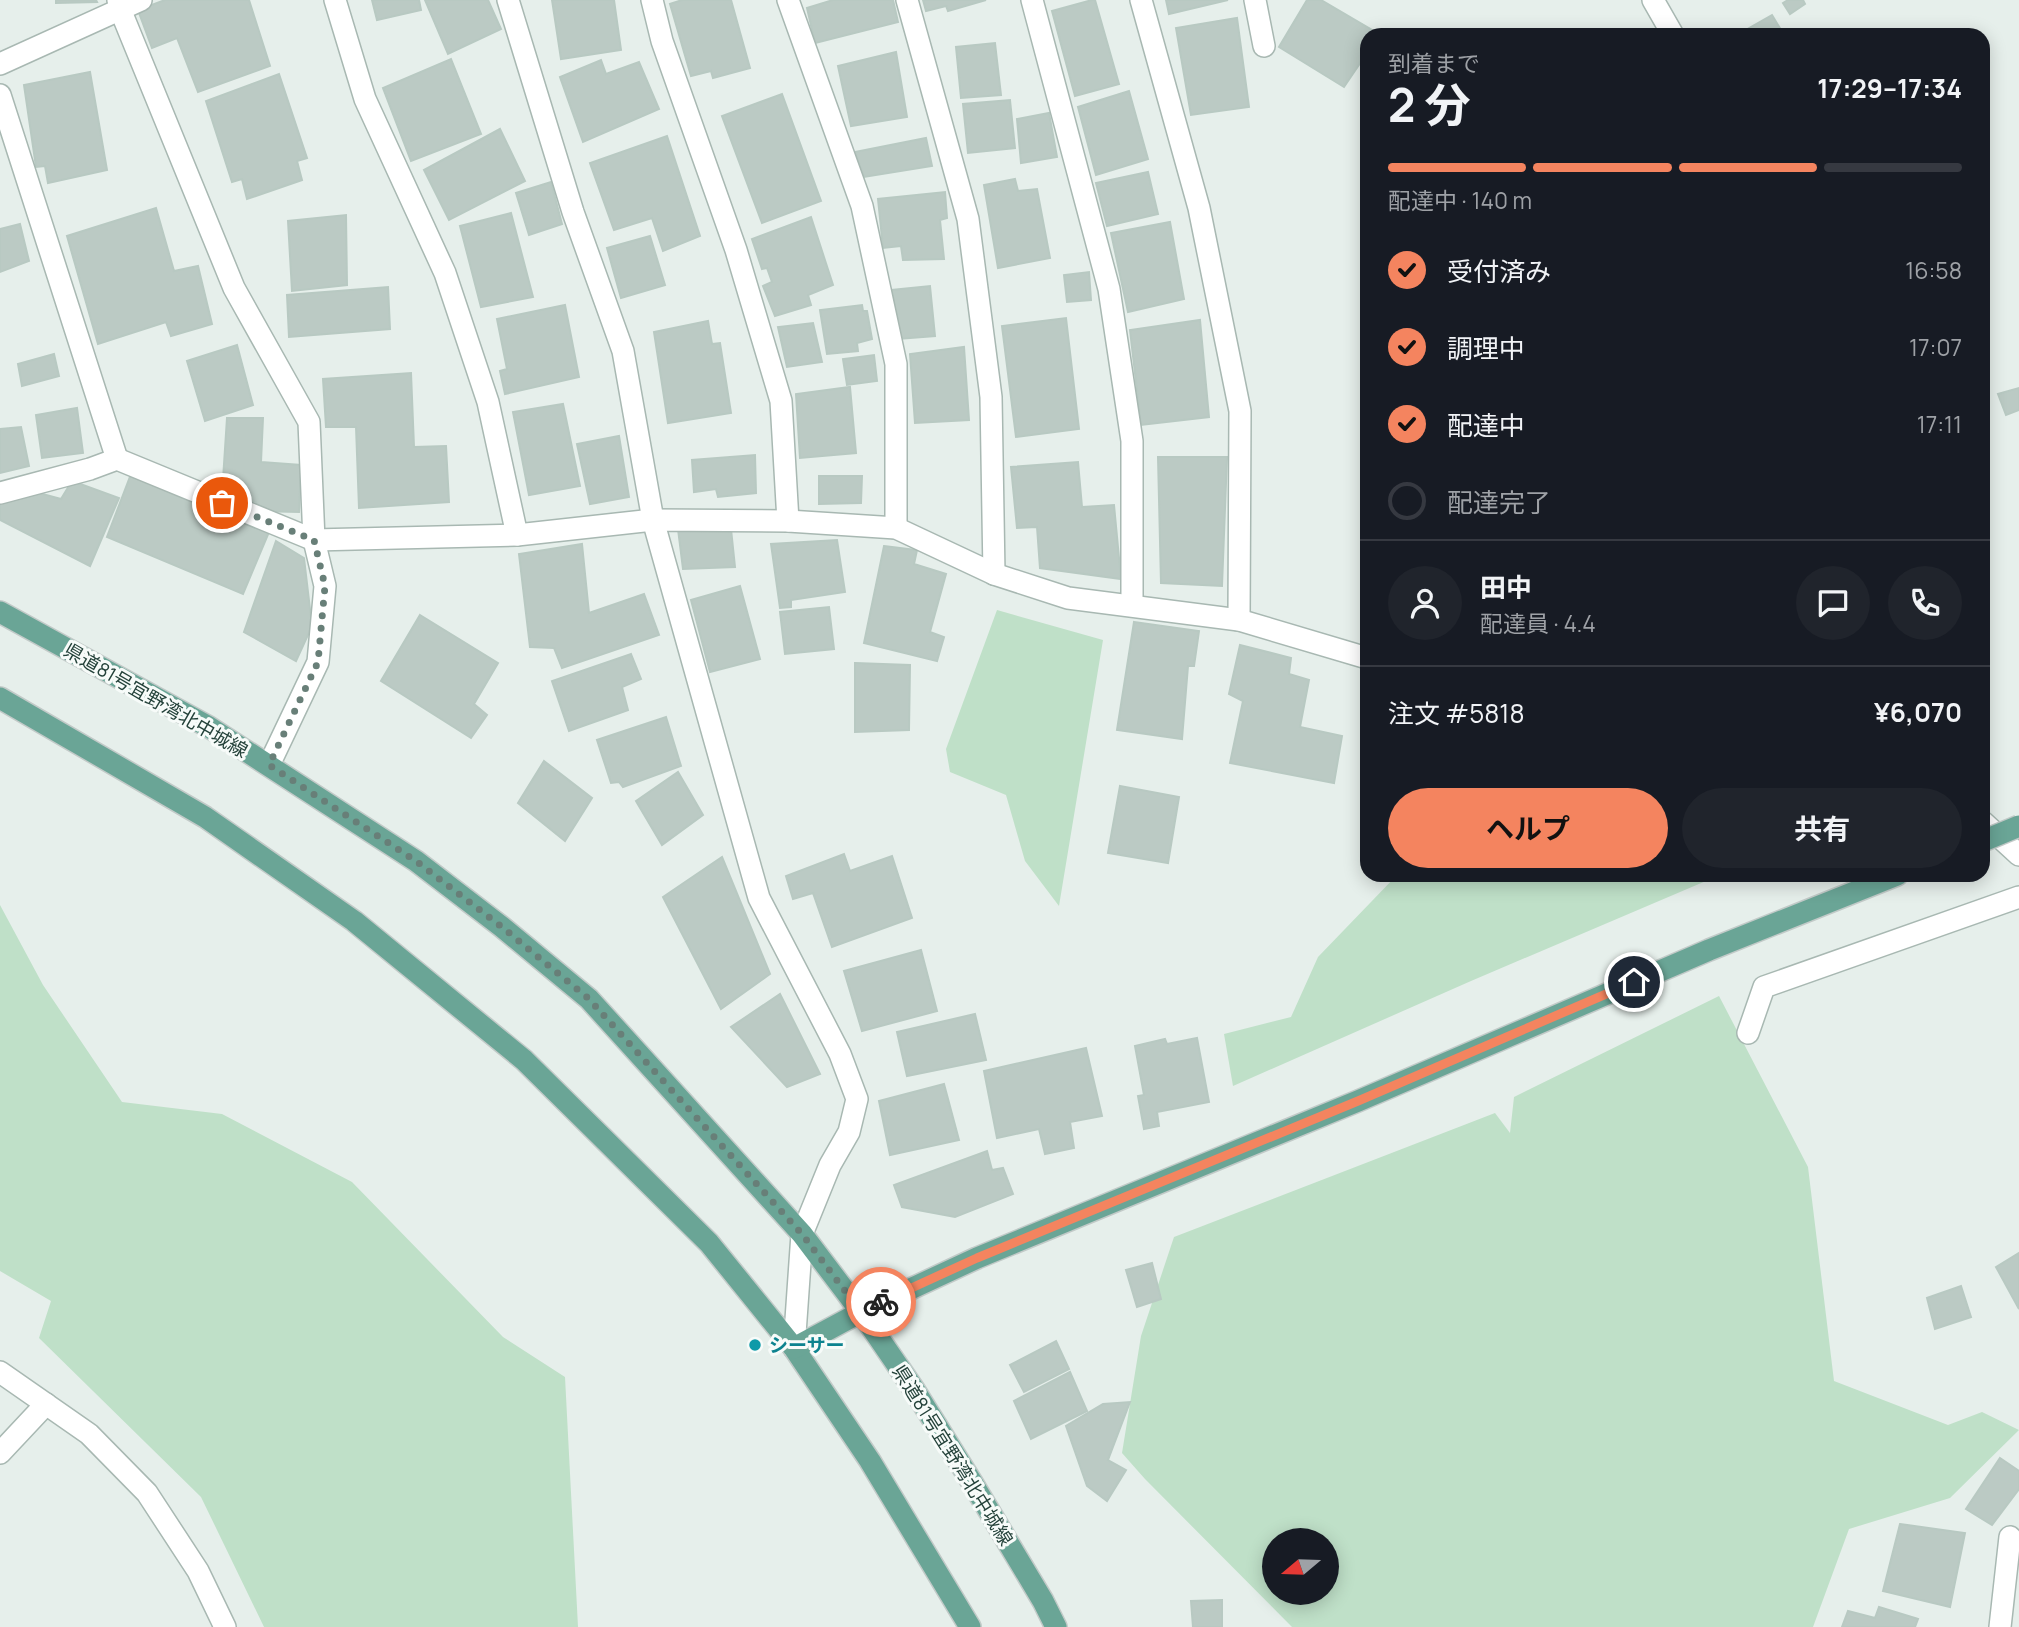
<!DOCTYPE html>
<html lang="ja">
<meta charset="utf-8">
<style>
:root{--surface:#171b24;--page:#20242c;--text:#f1f3f6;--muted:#9ea1a6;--line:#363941;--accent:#f4845f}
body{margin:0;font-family:Manrope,"Noto Sans JP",sans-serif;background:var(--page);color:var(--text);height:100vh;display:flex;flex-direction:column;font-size:26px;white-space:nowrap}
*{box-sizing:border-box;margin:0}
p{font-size:23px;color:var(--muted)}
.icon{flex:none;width:38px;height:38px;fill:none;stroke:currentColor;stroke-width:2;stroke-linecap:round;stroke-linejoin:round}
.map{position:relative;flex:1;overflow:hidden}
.sheet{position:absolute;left:1360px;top:28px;width:630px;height:854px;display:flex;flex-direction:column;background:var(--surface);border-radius:21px;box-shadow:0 4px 18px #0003}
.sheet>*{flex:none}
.needle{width:46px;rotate:251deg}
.buttons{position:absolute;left:1262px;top:1528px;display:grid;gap:14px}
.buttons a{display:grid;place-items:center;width:77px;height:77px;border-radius:50%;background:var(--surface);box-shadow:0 4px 18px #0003;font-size:35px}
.pin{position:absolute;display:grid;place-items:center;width:60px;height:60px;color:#fff;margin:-30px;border:4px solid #fff;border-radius:50%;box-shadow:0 2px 7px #0007}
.courier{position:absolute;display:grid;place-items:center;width:70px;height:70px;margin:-35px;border:5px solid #f4845f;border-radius:50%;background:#fff;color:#222;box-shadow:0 2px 9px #0007}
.overview em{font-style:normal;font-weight:700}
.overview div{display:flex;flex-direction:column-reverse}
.overview{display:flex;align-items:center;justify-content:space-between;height:119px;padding:0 28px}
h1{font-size:46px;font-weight:700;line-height:52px}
.bar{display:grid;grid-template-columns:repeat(4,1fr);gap:10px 7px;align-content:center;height:84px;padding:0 28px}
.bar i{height:9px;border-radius:5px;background:var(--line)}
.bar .current{background:var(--accent)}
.bar p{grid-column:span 4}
.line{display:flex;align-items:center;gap:18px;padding:0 28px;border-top:2px solid var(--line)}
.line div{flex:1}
.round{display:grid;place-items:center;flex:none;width:74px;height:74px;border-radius:37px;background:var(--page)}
ol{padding:0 28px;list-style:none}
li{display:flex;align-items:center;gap:21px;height:77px}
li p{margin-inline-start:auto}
li .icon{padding:7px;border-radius:50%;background:var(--accent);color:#111;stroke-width:4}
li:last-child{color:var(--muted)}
li i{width:38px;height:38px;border:4px solid var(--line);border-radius:50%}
.cta{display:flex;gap:14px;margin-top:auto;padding:14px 28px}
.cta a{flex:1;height:80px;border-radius:42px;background:var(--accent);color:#111;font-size:28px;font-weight:700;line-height:80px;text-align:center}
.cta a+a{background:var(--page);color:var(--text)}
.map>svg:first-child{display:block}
.green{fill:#bfe0c8;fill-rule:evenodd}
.building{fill:#bbcac4;stroke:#b8c9c2;stroke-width:2}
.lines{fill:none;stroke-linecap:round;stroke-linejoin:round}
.lane-casing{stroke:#a8b8b2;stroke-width:24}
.street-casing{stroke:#a8b8b2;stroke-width:24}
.primary-casing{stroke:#c2cac8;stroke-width:24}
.lane{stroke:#fff;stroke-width:21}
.street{stroke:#fff;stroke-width:21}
.primary{stroke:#6aa596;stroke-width:21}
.primary-bridge-casing{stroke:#c2cac8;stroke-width:24;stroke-linecap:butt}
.primary-bridge{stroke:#6aa596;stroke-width:21}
.done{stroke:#687f78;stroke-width:7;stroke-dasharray:0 12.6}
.route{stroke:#f4845f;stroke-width:9}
.culture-dot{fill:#0f9aa8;stroke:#f7fbf9;stroke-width:2.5}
.labels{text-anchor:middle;stroke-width:6;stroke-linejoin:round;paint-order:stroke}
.street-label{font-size:19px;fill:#24423a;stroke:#f7fbf9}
.culture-label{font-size:19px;font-weight:bold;fill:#0d838f;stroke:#f7fbf9;text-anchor:start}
</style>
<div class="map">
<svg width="2019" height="1627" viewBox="0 0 2019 1627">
<rect width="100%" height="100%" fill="#e6efeb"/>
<!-- green -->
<g class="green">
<path d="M997,610L1103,640L1059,906L1025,861L1006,795L950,772L946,749Z"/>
<path d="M1397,875H1720L1471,981L1233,1086L1224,1034L1291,1017L1318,957Z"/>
<path d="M0,905L43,985L122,1102L222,1114L352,1182L503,1337L565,1377L578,1627H264L201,1497L39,1338L51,1301L0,1271Z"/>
<path d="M1719,996L1808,1167L1834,1381L1948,1425L1982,1412L2019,1430L1950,1498L1849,1529L1813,1627H1292L1145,1479L1122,1453L1141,1336L1174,1237L1495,1113L1510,1133L1514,1097ZM1274,1540H1326V1592H1274Z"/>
</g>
<!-- building -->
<g class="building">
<path d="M56,0H96L97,2L56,3Z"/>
<path d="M165,0H249L270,66L198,92L177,38L152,48L138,10Z"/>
<path d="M372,0H419L421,10L377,20Z"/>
<path d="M425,0H488L501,29L448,54Z"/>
<path d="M552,0H614L621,50L561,59Z"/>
<path d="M682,0H731L750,68L713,78L711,71L691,76L670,4Z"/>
<path d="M833,0H893L898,22L815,43L807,8Z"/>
<path d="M923,0H986L948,11L946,6L926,11Z"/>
<path d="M1092,0H1095L1119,84L1075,96L1052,11Z"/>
<path d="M1166,0H1228L1169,14Z"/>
<path d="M1307,0H1321L1379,34L1367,35V53L1344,87L1279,47Z"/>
<path d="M1788,0H1803L1805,4L1790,14L1783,3Z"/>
<path d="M1772,15L1784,35H1737Z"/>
<path d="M1237,18L1249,107L1191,115L1176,28Z"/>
<path d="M995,43L1001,95L961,98L956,47Z"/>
<path d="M896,52L907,117L851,126L838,66Z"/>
<path d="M451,59L481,134L411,161L383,88Z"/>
<path d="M601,60L606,74L639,62L659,109L583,142L560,77Z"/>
<path d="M90,72L107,170L48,183L45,166L36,167L24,85Z"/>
<path d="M279,74L307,158L297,161L302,180L247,199L242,179L232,182L206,101Z"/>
<path d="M1129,91L1148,159L1096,175L1078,107Z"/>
<path d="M782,94L821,201L762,223L722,116Z"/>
<path d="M1010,100L1015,148L968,153L963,104Z"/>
<path d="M1049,113L1057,157L1021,163L1017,119Z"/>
<path d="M500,129L525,181L449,220L424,170Z"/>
<path d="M667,136L700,236L663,251L652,218L614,230L590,163Z"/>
<path d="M926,138L932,166L864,177L855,152Z"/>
<path d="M1148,172L1158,214L1107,226L1096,183Z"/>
<path d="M1015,179L1018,191L1037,189L1050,258L998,268L984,185Z"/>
<path d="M551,182L562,224L529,235L516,193Z"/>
<path d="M945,192L947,218L940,220L944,259L903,260L901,246L883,248L878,199Z"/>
<path d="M156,208L174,271L198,266L212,324L171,336L166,322L98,344L67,236Z"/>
<path d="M511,213L533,297L481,307L460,226Z"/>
<path d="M346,215L347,285L292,291L288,221Z"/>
<path d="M811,217L833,285L808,295L811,305L775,316L763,286L772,282L767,268L762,269L752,239Z"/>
<path d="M1170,222L1184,299L1128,312L1111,233Z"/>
<path d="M20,224L29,261L0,272V229Z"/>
<path d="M650,236L665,285L621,298L607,248Z"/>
<path d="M1089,272L1091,300L1067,302L1064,275Z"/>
<path d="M930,286L935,336L898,339L892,290Z"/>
<path d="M388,287L390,329L289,337L287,295Z"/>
<path d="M565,305L579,377L505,394L500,371L507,369L497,319Z"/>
<path d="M862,305L863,311H867L872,339L857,343L858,351L827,354L820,310Z"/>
<path d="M1066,318L1079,429L1016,437L1002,326Z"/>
<path d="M1200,320L1209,417L1141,425L1130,330Z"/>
<path d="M708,321L712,344L720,343L731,413L668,423L654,332Z"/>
<path d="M813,323L822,362L787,367L778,327Z"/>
<path d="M237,345L253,405L205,421L187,361Z"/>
<path d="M964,347L969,420L915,423L910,354Z"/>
<path d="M54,354L59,376L22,386L18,364Z"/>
<path d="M874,355L877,381L847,385L843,359Z"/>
<path d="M411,373L414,447L446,446L449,502L359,508L356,427H326L323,379Z"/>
<path d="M850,387L856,453L800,458L796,394Z"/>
<path d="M2019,388V410L2006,415L1998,394Z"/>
<path d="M563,404L580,486L529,495L513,412Z"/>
<path d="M77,408L83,453L42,458L36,415Z"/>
<path d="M227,418H263L261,462L301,465L299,512L256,511V502L222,495Z"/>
<path d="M21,427L29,466L0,473V429Z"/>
<path d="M619,436L629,497L590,504L577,444Z"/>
<path d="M755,455L756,493L718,497L716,489L694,492L692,460Z"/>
<path d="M1158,457H1227L1222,586L1161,583Z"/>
<path d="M1078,462L1082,507L1114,505L1121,579L1040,568L1037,527L1017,528L1011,467Z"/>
<path d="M131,474L269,532L243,594L107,537Z"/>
<path d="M819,476H862L861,503L819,504Z"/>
<path d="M72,481L119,498L90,566L0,520V503L28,490L61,499Z"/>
<path d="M678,529H731L735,567L683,569Z"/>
<path d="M837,540L845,592L791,600V607L780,608L771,544Z"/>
<path d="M276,541L304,558L312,626L296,661L244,632Z"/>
<path d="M582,544L589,613L644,594L659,635L562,668L554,648L530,647L519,554Z"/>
<path d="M884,546L917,550L914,564L946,574L930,632L944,637L937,661L864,643Z"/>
<path d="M740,586L760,659L710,672L691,600Z"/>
<path d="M829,607L834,649L785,654L780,612Z"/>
<path d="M420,615L498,663L474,704L487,715L471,738L381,681Z"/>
<path d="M1134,622L1199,631L1194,666H1188L1182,739L1117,730Z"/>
<path d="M1240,645L1291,658L1289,674L1309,680L1300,727L1342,736L1334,783L1230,763L1243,701L1229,694Z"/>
<path d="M631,654L641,679L622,687L628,710L569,731L552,681Z"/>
<path d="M855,663L910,665L909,730L855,732Z"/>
<path d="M666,717L681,766L623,787L619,782L611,783L597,740Z"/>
<path d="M544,761L592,798L565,841L518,803Z"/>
<path d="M678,772L703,815L662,845L636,801Z"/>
<path d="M1120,786L1179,797L1168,863L1108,853Z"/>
<path d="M844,854L850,871L892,856L912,918L832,947L813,893L793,899L786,876Z"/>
<path d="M722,857L770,974L721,1009L663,897Z"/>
<path d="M921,950L937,1011L862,1031L844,971Z"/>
<path d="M780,994L820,1074L787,1087L731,1027Z"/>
<path d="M975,1014L986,1060L907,1076L897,1032Z"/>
<path d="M1197,1038L1209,1102L1157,1112L1159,1126L1144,1129L1138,1096L1144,1095L1135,1046L1165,1039L1167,1044Z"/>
<path d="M1086,1048L1102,1116L1070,1122L1074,1148L1045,1154L1039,1129L997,1138L984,1071Z"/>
<path d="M944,1084L959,1140L890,1155L879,1101Z"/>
<path d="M987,1151L992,1170L1003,1168L1013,1194L955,1217L902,1207L894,1185Z"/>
<path d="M2019,1253V1309L1996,1267Z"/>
<path d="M1152,1263L1161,1299L1137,1307L1126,1270Z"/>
<path d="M1961,1286L1971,1317L1935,1329L1927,1298Z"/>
<path d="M1056,1341L1069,1369L1024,1392L1010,1365Z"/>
<path d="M1070,1372L1087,1411L1031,1439L1014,1401Z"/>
<path d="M1130,1402L1108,1460L1126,1470L1107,1501L1087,1486L1066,1426L1103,1404Z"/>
<path d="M2000,1458L2019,1471V1489L1992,1525L1966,1509Z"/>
<path d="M1900,1524L1965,1533L1950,1607L1883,1591Z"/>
<path d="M1222,1600V1627H1193L1191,1601Z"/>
<path d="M1879,1607L1918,1619L1915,1627H1842L1848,1611L1875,1618Z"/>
</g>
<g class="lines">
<!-- lane casing -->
<g class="lane-casing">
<g id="lane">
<path d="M1748,1033L1764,987L2019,897"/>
<path d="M0,1372L89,1434L147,1493L198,1571L225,1627"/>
<path d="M0,1453L46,1404"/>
</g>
</g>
<!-- street casing -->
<g class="street-casing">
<g id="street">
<path d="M118,0L120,9L234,288L309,422L314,540L325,586L318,662L269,765"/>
<path d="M335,0L365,99L445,273L488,402L517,535"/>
<path d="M508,0L573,212L623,351L653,520L759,898L840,1054L857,1099L849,1132L830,1165L802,1234L794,1348"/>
<path d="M652,0L662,41L736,250L781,401L788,521"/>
<path d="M788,0L862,206L896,364V528"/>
<path d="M907,0L968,219L991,397L994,574"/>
<path d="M1032,0L1109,289L1132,441V605"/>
<path d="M1141,0L1199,208L1240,411L1239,620"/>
<path d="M1255,0L1264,46"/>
<path d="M1653,0L1673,35"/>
<path d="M0,64L141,0"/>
<path d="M0,95L117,459"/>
<path d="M0,493L90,469L117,459L314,540L517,535L653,520L788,521L896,528L994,574L1068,598L1239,620L1367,658"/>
<path d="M1983,822L2019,855"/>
<path d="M2000,1627L2010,1537"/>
</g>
</g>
<!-- primary casing -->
<g class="primary-casing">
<g id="primary">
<path d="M0,612L209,727L416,861L502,927L589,999L802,1234L861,1312L915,1391L973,1484L1043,1601L1056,1627"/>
<path d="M0,698L205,817L354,921L524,1060L709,1243L794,1348L870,1461L970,1627"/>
<path d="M794,1348L861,1312L977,1258L1358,1101L1709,950L1897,875"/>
</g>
</g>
<!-- lane -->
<use href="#lane" class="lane"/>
<!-- street -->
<use href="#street" class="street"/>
<!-- primary -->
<use href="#primary" class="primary"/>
<!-- primary-bridge casing -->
<g class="primary-bridge-casing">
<path id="primary-bridge" d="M1983,841L2019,826"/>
</g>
<!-- primary-bridge -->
<use href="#primary-bridge" class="primary-bridge"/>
</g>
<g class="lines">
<!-- done -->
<path class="done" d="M222,503L314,540L325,586L318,662L269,765L416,861L502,927L589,999L802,1234L861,1312L881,1302"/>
<!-- route -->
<path class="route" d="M881,1302L977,1258L1358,1101L1634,982"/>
</g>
<!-- markers -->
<circle class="culture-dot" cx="755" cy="1345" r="7"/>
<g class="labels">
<!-- street labels -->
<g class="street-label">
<text transform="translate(156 700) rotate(30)" y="7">県道81号宜野湾北中城線</text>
<text transform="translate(953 1455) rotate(58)" y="7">県道81号宜野湾北中城線</text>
</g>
<!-- culture labels -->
<g class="culture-label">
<text x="769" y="1352">シーサー</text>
</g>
</g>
</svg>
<div class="buttons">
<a><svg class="needle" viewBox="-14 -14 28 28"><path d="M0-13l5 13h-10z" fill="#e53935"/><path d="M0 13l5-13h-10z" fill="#9ea1a6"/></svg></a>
</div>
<div class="pin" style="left:222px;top:503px;background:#ea580c"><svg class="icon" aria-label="bag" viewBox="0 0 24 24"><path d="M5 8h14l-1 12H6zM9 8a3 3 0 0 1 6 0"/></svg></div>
<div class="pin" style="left:1634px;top:982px;background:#1f2937"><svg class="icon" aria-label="home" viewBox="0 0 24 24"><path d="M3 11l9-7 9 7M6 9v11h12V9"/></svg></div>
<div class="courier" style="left:881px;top:1302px"><svg class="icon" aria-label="bike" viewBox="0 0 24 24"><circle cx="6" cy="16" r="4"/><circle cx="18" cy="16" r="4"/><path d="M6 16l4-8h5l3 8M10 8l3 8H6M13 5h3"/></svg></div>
<section class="sheet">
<div class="overview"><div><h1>2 分</h1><p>到着まで</p></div><em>17:29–17:34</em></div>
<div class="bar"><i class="current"></i><i class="current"></i><i class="current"></i><i></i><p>配達中 · 140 m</p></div>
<ol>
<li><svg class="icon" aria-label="check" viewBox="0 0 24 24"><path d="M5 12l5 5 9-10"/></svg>受付済み<p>16:58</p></li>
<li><svg class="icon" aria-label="check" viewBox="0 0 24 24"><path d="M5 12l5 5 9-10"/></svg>調理中<p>17:07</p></li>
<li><svg class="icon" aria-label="check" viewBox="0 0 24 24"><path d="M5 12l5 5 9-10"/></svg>配達中<p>17:11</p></li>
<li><i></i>配達完了</li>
</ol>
<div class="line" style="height:126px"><a class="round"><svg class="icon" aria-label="person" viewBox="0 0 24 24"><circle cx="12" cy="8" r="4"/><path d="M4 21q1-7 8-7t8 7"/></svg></a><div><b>田中</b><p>配達員 · 4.4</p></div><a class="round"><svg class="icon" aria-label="chat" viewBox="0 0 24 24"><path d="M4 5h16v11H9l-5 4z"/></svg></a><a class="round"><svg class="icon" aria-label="phone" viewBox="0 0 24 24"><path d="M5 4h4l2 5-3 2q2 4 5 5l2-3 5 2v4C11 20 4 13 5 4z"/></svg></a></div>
<div class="line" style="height:91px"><div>注文 #5818</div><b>¥6,070</b></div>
<div class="cta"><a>ヘルプ</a><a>共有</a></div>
</section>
</div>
